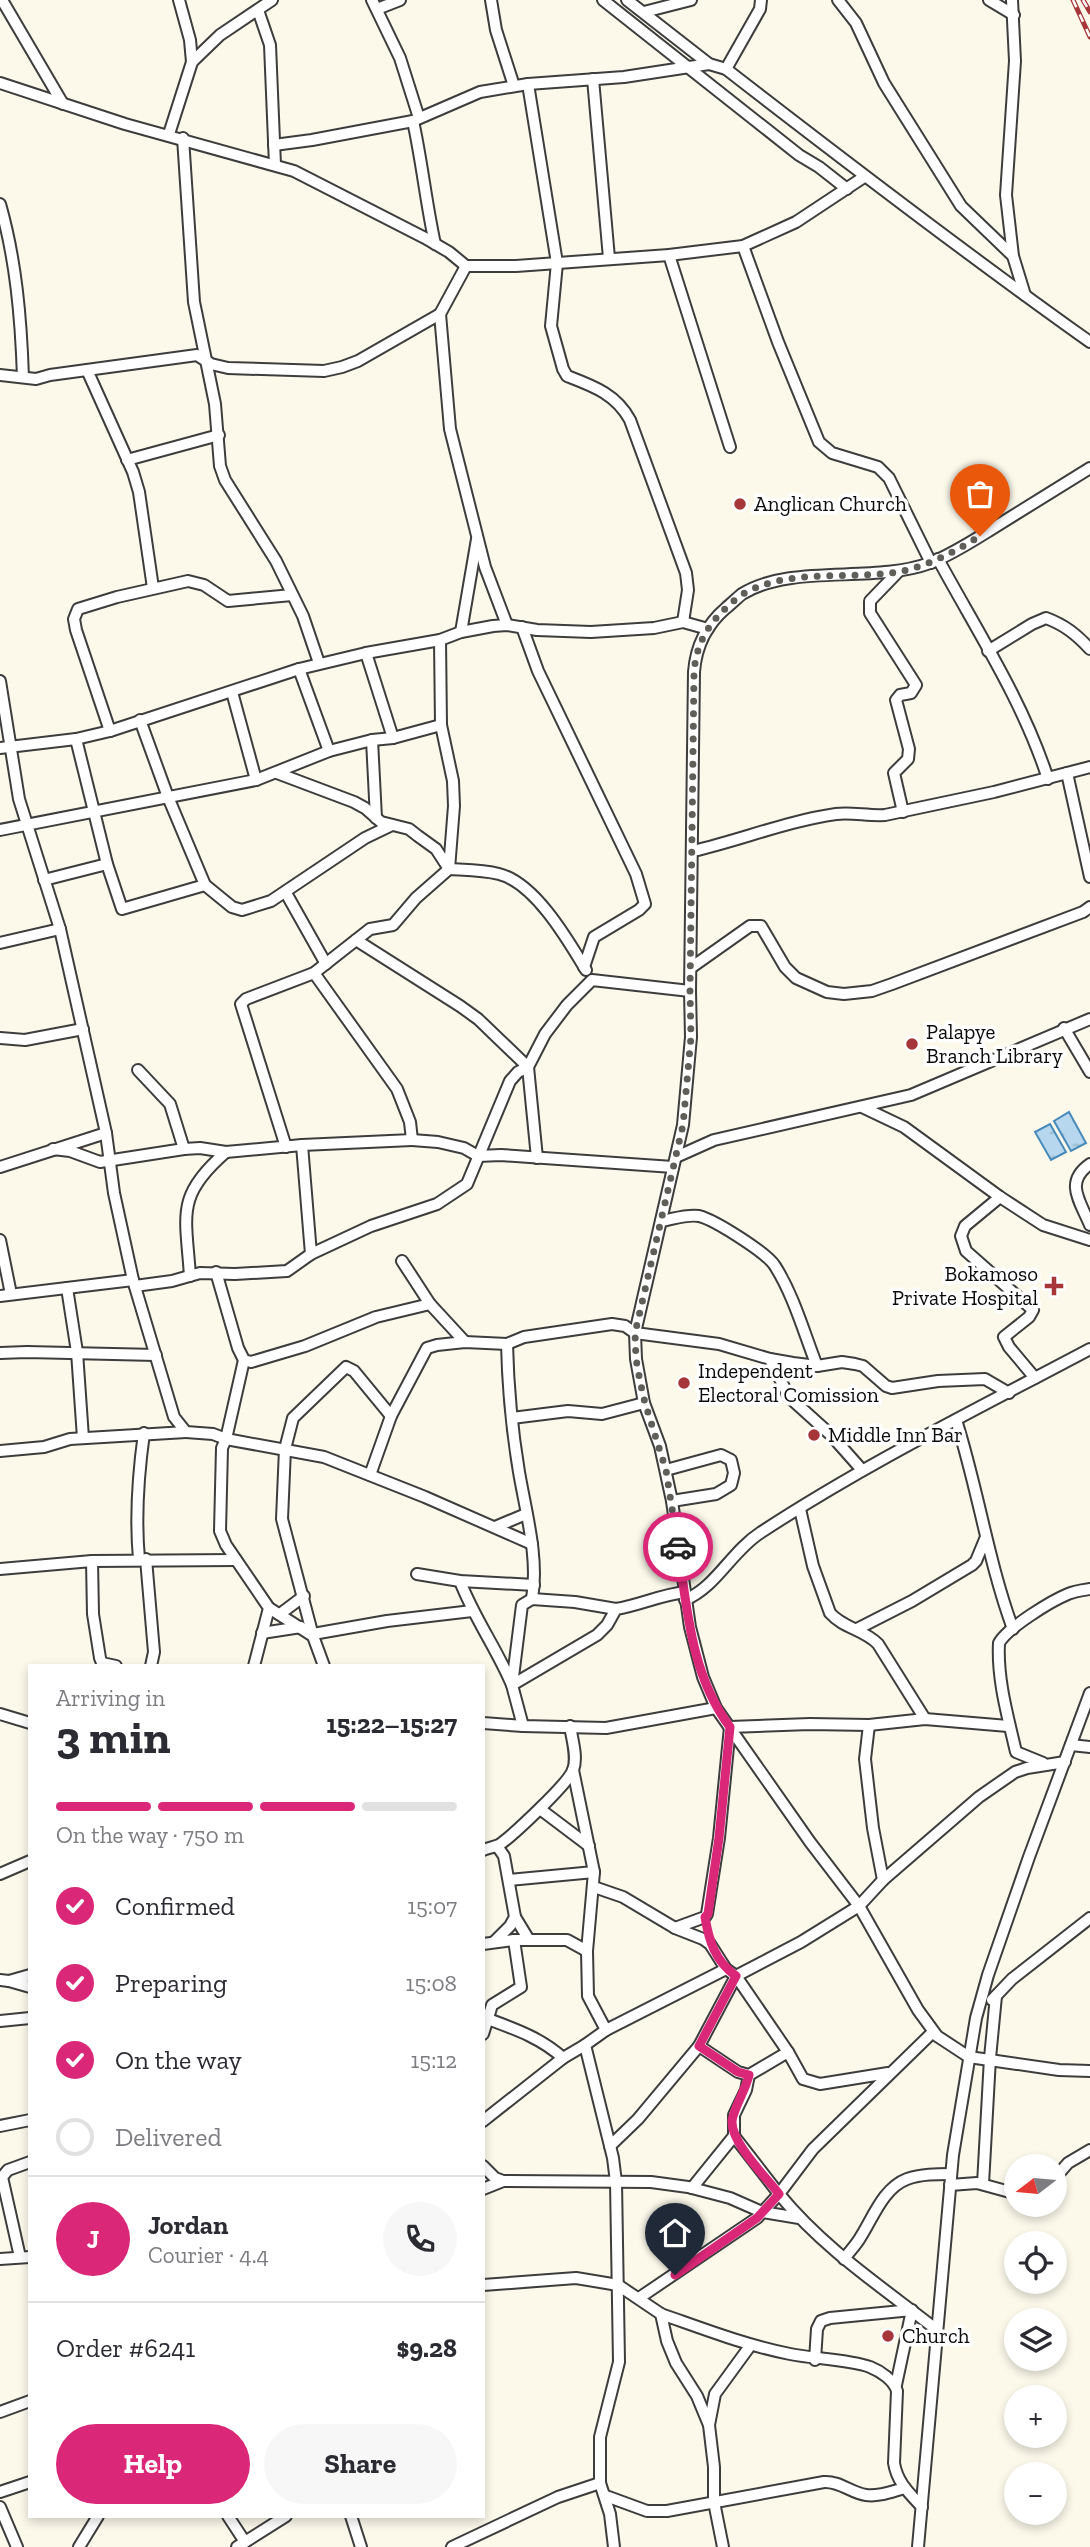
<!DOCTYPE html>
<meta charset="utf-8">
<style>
:root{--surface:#fff;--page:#f7f7f7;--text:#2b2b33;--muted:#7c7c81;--line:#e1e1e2;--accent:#db2777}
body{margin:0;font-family:"Zilla Slab",serif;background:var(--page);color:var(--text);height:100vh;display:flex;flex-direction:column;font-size:26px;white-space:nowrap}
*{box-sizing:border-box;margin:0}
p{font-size:23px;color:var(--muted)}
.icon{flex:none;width:38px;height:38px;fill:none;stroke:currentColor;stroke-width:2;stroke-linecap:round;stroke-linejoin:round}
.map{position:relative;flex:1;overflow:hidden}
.drawer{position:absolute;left:28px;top:1664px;width:457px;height:854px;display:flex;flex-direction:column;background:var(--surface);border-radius:0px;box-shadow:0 4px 10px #0003}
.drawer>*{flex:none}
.needle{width:46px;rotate:254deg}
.buttons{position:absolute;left:1004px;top:2154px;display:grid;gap:14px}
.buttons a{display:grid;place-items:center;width:63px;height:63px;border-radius:50%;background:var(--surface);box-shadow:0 4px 10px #0003;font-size:35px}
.pin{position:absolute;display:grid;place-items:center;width:60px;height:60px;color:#fff;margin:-72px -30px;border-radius:50% 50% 50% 0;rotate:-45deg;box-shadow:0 0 7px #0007}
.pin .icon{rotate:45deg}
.courier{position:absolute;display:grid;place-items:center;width:70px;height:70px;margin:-35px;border:5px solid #db2777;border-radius:50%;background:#fff;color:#222;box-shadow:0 2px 9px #0007}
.headline em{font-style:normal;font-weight:800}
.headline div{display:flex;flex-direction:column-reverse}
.headline{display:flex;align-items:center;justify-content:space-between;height:119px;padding:0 28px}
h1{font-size:46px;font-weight:800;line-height:52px}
.bar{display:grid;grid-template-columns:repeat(4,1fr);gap:10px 7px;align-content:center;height:84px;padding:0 28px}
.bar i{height:9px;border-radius:5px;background:var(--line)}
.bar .on{background:var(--accent)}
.bar p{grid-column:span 4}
.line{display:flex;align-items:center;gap:18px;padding:0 28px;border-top:2px solid var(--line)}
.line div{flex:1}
.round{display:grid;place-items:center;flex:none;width:74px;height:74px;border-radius:37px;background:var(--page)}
ol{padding:0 28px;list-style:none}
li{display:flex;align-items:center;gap:21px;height:77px}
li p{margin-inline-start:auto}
li .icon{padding:7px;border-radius:50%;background:var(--accent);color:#fff;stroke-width:4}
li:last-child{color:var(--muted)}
li i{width:38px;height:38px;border:4px solid var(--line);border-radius:50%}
.primary-button{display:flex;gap:14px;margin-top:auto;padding:14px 28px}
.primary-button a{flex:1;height:80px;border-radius:42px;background:var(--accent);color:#fff;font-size:28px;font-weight:800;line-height:80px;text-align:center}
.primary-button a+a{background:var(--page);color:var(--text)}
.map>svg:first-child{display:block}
.water{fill:url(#water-ripples);stroke:#478ab9;stroke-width:2}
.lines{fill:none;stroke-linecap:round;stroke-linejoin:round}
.minor-casing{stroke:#3d3d3d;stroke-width:14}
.minor{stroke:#fff;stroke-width:10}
.rail-casing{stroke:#a63639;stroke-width:5}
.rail{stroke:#fff;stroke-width:2.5;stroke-dasharray:8;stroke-linecap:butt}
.done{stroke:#5f5e59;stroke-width:7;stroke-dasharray:0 12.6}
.route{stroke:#db2777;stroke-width:9}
.poi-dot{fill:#a63639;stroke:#fff;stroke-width:2.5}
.labels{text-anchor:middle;stroke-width:7;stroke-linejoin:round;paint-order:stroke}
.poi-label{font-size:21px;fill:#0a0a0a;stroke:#fff;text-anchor:start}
</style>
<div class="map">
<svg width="1090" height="2547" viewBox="0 0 1090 2547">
<defs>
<pattern id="water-ripples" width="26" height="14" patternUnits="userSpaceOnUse" patternTransform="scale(1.75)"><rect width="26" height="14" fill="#b6d7ed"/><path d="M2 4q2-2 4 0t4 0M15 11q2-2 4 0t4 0" fill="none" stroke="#9bb7ca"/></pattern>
</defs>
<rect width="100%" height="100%" fill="#fcf9eb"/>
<!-- water -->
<g class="water">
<path d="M1069,1112L1086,1143L1071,1151L1054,1121Z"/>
<path d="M1050,1124L1066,1152L1051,1160L1035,1132Z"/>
</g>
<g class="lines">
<!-- minor casing -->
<g class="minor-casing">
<g id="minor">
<path d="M2,0L63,104"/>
<path d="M179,0L190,40L192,62"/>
<path d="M372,0L400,58L419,118"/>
<path d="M491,0L496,30L514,86"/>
<path d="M603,0L799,155L819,167L847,189"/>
<path d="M627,0L709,64L726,69C846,162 966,254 1090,342"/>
<path d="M838,0L856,23L884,83L961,206L1013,256"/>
<path d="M989,0L1014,15"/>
<path d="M1012,0L1015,61L1006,195L1013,256L1025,295"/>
<path d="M377,9L400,0"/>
<path d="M258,10L270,45L275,165"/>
<path d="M644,12L691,0"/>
<path d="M726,69L760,9L761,0"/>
<path d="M593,79L609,258"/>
<path d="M0,83L125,124L294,171L425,238L449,252L466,266"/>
<path d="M528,84L557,263L551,326L563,369L567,376C593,386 616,394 630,420L686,573L688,590L683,622"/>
<path d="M413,121C422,162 426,203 435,244"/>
<path d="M169,134L192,62L220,35L272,0"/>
<path d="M183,138L194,302L215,404L220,466L225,480L276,561L303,616L319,663"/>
<path d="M274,145L312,140L413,121L480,92L528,84L624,77L709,64"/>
<path d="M0,204C16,260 21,318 23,377"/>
<path d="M743,246L778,342L819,442L832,453L878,467L889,478L931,563"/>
<path d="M669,255L730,447"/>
<path d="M440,314L450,429L485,567L507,625"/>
<path d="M87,370L133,472L139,492L153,588"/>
<path d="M0,375L36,379L50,375L197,355L211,364L228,368L324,371L342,367L358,361L440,314L466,266H516L669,255L743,246L796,222L864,177"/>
<path d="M127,460L219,435"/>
<path d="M1090,468C1058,488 1027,507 995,527C974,540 953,554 930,563C873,584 792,563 742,594C737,598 731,604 726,608C706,625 696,646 694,672L690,991L691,1037L683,1125L635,1333L636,1359L644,1403L660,1446L672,1501L690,1627L703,1677L716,1708L810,1842L859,1906L918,2010L937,2036L969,2057L1059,2070L1090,2071"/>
<path d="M938,559C977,631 1023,701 1048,779"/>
<path d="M898,572L870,601V613L916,685L911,693L900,695L896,700L909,749L908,759L894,773L903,812"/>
<path d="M522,627L538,671L636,874L645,904L639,910L594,937L584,967"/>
<path d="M461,632L477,539"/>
<path d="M988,651L1032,624L1046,618C1065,625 1077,635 1090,649"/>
<path d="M366,653L393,738"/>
<path d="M299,669L329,751"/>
<path d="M0,681L19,799L60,929L106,1133L114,1193L133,1280L174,1417L186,1432L213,1434L226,1439L222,1448L220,1531L226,1545L269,1608L254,1666"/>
<path d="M232,692L256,780"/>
<path d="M140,720L168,797L205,885L232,907L242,910L271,901L365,838L392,825"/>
<path d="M110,731L76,630L74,619L78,609L117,597L188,581L204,585L228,601L292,595"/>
<path d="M76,739L107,864L122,909L205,885"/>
<path d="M372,740L376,818"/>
<path d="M0,748L76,739L110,731L299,669L366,653L440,640L461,632L493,626L507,625L537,630L591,632L654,628L683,622L708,629"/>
<path d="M277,773L354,802L365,808L381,822L409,829L418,836L436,849L449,869"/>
<path d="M1067,773L1090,877"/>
<path d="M0,830L256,780L329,751L372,740L393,738L441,725"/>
<path d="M693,851C741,840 787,821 836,814C851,812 868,816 885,815L994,792L1090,767"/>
<path d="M449,869C465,870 483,870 499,874C535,883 568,940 586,970"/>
<path d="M44,880L107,864"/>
<path d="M286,893L326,964"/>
<path d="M0,943L60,929"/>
<path d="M692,967L750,926H761L785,967L796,978L827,992L844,994L872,991L892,984L1083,912L1090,907"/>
<path d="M1064,1028L1090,1072"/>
<path d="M0,1038L25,1040L83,1029"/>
<path d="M138,1070L170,1104L184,1149"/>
<path d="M862,1107L904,1127L1000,1197L1043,1225L1090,1240"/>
<path d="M412,1140L438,1142L464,1148L478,1156L501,1155L673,1167"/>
<path d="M302,1145L311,1254"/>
<path d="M286,1147L241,1004L246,999L314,973L370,929L393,925L416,898L449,869L454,806L453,781L441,725L440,640"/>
<path d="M53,1149L70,1151L100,1162L184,1149L200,1148L226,1152L302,1145L412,1140L410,1122L397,1089L314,973"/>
<path d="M676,1157L714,1140L911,1095L1090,1019"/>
<path d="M537,1158L528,1067L545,1034L567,1005L592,980L690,991"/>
<path d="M1090,1164C1064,1182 1080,1201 1090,1225"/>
<path d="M0,1167L106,1133"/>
<path d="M1000,1197L965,1226L961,1236L966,1251L1033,1310L1029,1317L1004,1337L1009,1347L1035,1378"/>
<path d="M661,1221C673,1219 687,1214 699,1216C715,1220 767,1253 775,1266C794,1296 804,1333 817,1366"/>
<path d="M0,1240L11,1294"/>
<path d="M402,1261L430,1304L465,1342"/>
<path d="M216,1272L238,1348L244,1360L251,1362L305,1346L376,1317L430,1304"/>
<path d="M190,1276C186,1215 175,1196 226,1152"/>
<path d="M135,1286L172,1281L200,1273L235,1274L287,1271L311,1254L371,1226L437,1204L467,1184L510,1081L518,1072L528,1067L478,1019L460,1006L356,940"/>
<path d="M67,1288L77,1352L83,1438"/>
<path d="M0,1296L133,1280"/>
<path d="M507,1344C508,1387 512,1430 519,1472C526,1513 539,1558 532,1599"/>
<path d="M0,1353L27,1352L156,1355"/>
<path d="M770,1359L789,1397L831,1435L862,1470"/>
<path d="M244,1360L226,1439L324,1457L425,1497L532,1544"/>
<path d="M512,1418L568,1411L602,1414L644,1403"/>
<path d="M956,1420C978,1489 988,1561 1013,1629"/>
<path d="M0,1451L44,1447L70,1439L186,1432"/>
<path d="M666,1470L721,1455L731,1460L734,1473L731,1485L716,1494L672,1501"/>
<path d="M370,1475L391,1416L427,1348L437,1345L465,1342L507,1344L524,1337L612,1324L625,1326L635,1333L719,1344L770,1359L793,1363L817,1366L842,1362L855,1364L863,1366L886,1386L892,1388L938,1381L985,1379L1009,1393"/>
<path d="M800,1509L813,1566L830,1613C843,1628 865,1630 878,1644L925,1719"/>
<path d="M495,1527L526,1514"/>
<path d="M139,1559C135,1516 138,1476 144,1433"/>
<path d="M146,1559L154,1652L151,1666"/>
<path d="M0,1569L92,1561"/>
<path d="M417,1574L460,1581L534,1585"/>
<path d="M460,1581C474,1618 497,1649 512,1685L597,1635L607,1625L616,1609C640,1605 660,1595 685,1592"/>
<path d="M685,1600C717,1586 731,1552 760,1533C865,1464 979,1408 1090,1349"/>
<path d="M269,1608L313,1636L324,1666"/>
<path d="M280,1614L304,1596"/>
<path d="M857,1629L912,1601L972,1565L976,1561L986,1537"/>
<path d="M262,1633L301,1627"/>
<path d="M313,1634L387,1621L472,1611"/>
<path d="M313,1636L282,1519L285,1449L293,1418L346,1367L354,1371L391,1416"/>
<path d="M116,1666L102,1663L100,1658L93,1614L92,1561L236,1560"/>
<path d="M0,1714L30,1723"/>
<path d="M483,1723L523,1726L606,1728L716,1708"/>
<path d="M869,1725L865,1759L873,1828L883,1880"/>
<path d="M523,1726L512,1685L522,1605L532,1599L575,1602L616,1609"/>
<path d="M1071,1745L1090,1747"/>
<path d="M1043,1763L1016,1752C1008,1717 997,1680 999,1643C1007,1628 1051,1601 1068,1594C1075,1591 1083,1590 1090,1589"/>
<path d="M573,1770L594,1872L587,1951L588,1996L606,2030"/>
<path d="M540,1809L589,1846"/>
<path d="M483,1850C488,1848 494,1847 499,1845C512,1836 568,1784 573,1770C578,1758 572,1739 570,1726"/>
<path d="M0,1874L30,1861"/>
<path d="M509,1880L594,1872"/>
<path d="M594,1887L623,1897L675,1928L703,1939L710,1944L726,1969"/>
<path d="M515,1917L529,1940"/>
<path d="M675,1928L705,1917L707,1914L719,1838L730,1727L810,1724L869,1725L925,1719L1008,1726"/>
<path d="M494,1942L510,1926L515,1917L504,1856L497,1846"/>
<path d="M483,1944L514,1940H567L587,1951"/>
<path d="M0,1980L9,1981L30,1975"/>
<path d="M9,1981L30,1987"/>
<path d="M992,2000L1012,1979L1090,1918"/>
<path d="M488,2019C515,2029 541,2038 563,2058"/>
<path d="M0,2021L30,2018"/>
<path d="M933,2032L813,2149L779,2194C824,2249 882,2287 937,2330"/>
<path d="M483,2034L492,2005L521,1987L514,1940"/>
<path d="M699,2046L738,2072L749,2075L788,2052"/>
<path d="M483,2121L563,2058L585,2045"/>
<path d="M0,2126L30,2120"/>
<path d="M610,2146L638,2119L699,2046L736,1976L788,2052L803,2079L820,2084L888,2073"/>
<path d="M483,2166L495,2178L503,2181L651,2182L688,2187L730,2198L762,2212L799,2218"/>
<path d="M1055,2178L1068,2163L1090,2150"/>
<path d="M983,2184L990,2058L996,1996"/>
<path d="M950,2185L977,2183L1017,2194"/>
<path d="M692,2188L734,2136V2115L746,2090L749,2075"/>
<path d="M483,2189L503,2181"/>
<path d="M20,2257L2,2177L8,2170L30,2162"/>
<path d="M0,2259L30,2257"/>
<path d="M844,2259C849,2252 856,2245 860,2238C873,2218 883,2188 907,2179C921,2174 937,2174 951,2174"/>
<path d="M483,2285L576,2278L618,2285L661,2314"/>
<path d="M639,2298L757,2218L779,2194L734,2136"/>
<path d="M815,2360L817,2329L821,2321L830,2318L912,2310L896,2385"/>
<path d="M0,2412L30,2401"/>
<path d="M709,2425L715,2394L750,2346"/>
<path d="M0,2492L30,2482"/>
<path d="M606,2496L647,2511H667L824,2482C840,2481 851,2493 866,2495C879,2497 893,2491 905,2488"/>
<path d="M0,2507L17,2547"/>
<path d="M228,2516L245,2542"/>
<path d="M351,2516L361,2547"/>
<path d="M79,2547L98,2516"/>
<path d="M237,2547L286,2516"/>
<path d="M452,2547L558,2497L600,2483"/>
<path d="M614,2547L610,2514L600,2483V2437L619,2362L616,2182L613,2158L585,2045L606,2030L726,1969L736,1976L801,1942L859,1906L883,1880L979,1797L1015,1772L1027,1768L1065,1762"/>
<path d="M723,2547L714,2502V2467L709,2425L697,2396L676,2363L667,2341L661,2314C704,2329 745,2345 790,2354C814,2359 848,2359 870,2367C880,2371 894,2380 897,2391L894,2463C897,2482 909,2493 922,2507"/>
<path d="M918,2547L953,2155L976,2018L988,1975L1029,1857L1090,1693"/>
</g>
</g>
<!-- minor -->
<use href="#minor" class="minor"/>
<!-- rail casing -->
<g class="rail-casing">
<g id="rail">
<path d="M1073,0L1090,37"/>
<path d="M1083,0L1090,12"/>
</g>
</g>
<!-- rail -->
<use href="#rail" class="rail"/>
</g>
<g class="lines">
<!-- done -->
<path class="done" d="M678,1547L666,1470L645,1403L640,1381L636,1359L635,1333L683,1125L691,1037L690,991L694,672C696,646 707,625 727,607C732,603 737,597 743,594C788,568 847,580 897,572C927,567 954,552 980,536"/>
<!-- route -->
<path class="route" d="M675,2275L757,2218L779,2194C766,2177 731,2143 732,2121C733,2110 746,2089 749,2075L738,2072L699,2046L736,1976C715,1961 709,1941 705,1917L708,1914L719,1838L730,1727C691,1675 687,1609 678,1547"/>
</g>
<!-- markers -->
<g class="poi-dot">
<circle cx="740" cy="504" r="7"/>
<circle cx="912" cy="1044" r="7"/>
<path d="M1050.5 1275.5h7v7h7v7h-7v7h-7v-7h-7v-7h7z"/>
<circle cx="684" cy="1383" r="7"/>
<circle cx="814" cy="1435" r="7"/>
<circle cx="888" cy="2336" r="7"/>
</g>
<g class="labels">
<!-- poi labels -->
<g class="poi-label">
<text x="754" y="511">Anglican Church</text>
<text x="926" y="1039">Palapye<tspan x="926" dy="24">Branch Library</tspan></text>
<text x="1038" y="1281" text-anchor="end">Bokamoso<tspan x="1038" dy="24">Private Hospital</tspan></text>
<text x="698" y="1378">Independent<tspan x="698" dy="24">Electoral Comission</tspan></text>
<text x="828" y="1442">Middle Inn Bar</text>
<text x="902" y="2343">Church</text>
</g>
</g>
</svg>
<div class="buttons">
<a><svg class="needle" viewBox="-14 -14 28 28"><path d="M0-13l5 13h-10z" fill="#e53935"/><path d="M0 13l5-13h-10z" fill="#7c7c81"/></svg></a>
<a><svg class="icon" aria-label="locate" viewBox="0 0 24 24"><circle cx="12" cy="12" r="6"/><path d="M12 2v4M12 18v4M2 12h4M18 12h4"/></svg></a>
<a><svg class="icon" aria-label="layers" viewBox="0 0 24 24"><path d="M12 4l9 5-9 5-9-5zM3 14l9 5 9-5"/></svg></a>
<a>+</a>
<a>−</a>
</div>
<div class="pin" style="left:980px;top:536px;background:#ea580c"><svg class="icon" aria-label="bag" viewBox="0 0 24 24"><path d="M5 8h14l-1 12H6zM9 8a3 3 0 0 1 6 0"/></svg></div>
<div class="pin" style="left:675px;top:2275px;background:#1f2937"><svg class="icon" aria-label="home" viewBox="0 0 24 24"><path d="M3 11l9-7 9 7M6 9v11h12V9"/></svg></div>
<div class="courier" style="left:678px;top:1547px"><svg class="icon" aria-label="car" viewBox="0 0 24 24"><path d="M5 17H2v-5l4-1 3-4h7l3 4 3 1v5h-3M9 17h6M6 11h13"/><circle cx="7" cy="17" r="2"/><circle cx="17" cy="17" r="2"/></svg></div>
<section class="drawer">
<div class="headline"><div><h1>3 min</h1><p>Arriving in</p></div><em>15:22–15:27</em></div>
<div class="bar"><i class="on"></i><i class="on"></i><i class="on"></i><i></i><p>On the way · 750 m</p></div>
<ol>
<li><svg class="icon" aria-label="check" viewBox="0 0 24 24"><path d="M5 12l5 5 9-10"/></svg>Confirmed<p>15:07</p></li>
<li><svg class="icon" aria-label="check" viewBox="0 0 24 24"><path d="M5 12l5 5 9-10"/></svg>Preparing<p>15:08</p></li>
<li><svg class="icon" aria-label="check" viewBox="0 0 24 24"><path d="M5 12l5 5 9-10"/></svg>On the way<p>15:12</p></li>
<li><i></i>Delivered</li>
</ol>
<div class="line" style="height:126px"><b class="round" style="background:var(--accent);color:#fff">J</b><div><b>Jordan</b><p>Courier · 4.4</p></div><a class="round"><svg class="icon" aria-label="phone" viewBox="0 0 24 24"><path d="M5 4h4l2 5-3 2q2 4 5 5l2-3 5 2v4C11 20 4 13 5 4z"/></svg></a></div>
<div class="line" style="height:91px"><div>Order #6241</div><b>$9.28</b></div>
<div class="primary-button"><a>Help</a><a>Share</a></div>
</section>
</div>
